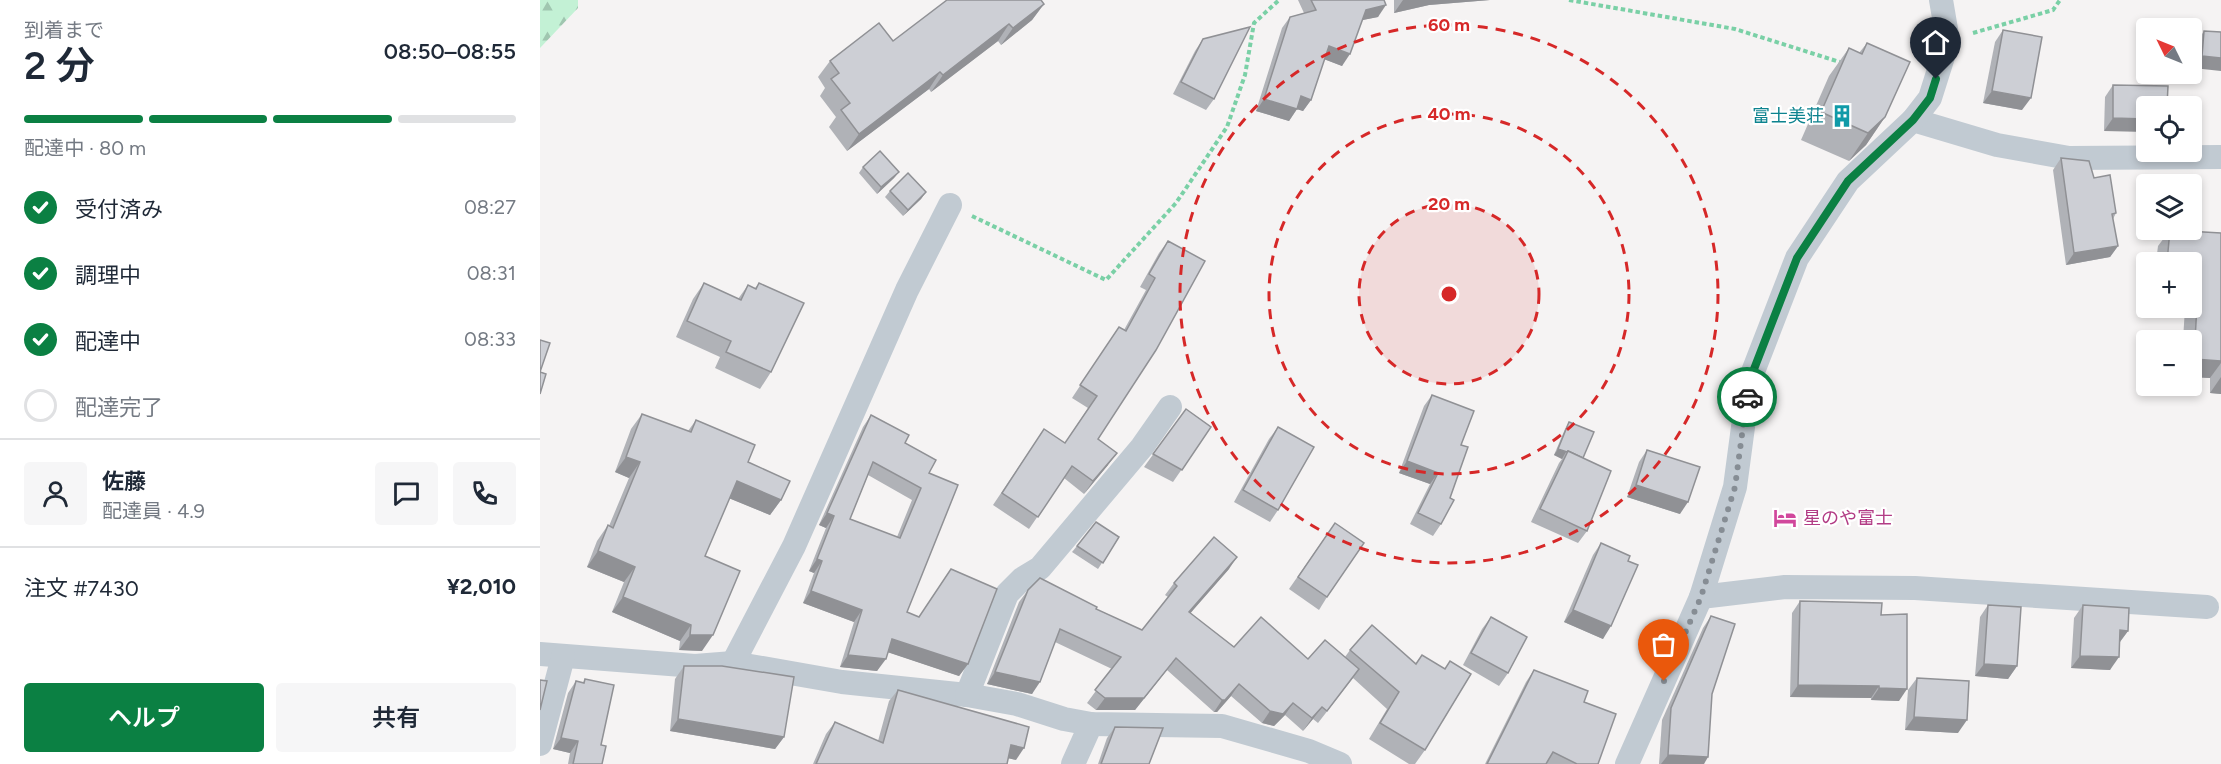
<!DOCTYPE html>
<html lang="ja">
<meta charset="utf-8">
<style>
:root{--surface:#fff;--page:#f6f6f7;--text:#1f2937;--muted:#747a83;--line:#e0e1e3;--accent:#0b8043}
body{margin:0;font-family:Figtree,"Noto Sans JP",sans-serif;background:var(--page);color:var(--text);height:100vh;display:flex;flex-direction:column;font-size:22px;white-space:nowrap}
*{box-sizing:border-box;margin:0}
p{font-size:20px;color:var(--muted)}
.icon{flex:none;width:33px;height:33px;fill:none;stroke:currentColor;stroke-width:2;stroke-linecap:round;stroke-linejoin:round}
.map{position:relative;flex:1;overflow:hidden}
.details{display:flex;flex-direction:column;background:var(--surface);width:540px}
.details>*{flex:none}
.needle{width:39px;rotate:313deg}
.tools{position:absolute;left:1596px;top:18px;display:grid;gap:12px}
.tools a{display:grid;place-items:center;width:66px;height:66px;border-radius:6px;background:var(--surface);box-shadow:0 3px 9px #0003;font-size:30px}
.pin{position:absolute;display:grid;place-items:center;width:51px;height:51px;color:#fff;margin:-62px -26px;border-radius:50% 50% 50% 0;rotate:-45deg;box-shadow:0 0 6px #0007}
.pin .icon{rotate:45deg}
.courier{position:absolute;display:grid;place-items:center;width:60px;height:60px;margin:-30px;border:4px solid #0b8043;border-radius:50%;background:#fff;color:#222;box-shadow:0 2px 8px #0007}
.headline em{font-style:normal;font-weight:600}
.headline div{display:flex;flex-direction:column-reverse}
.headline{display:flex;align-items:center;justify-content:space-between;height:102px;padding:0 24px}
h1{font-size:39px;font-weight:600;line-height:45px}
.bar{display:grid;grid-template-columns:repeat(4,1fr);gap:9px 6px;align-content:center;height:72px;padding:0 24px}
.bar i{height:8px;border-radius:4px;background:var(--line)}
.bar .active{background:var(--accent)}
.bar p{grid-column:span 4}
.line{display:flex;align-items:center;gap:15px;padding:0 24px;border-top:2px solid var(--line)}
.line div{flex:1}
.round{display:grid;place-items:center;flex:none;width:63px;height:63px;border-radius:6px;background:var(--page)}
ol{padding:0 24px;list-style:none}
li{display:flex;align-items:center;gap:18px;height:66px}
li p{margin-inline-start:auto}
li .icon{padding:6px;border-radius:50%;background:var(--accent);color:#fff;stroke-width:4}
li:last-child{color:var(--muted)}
li i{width:33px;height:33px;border:3px solid var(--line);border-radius:50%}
.button{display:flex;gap:12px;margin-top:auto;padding:12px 24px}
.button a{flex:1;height:69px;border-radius:6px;background:var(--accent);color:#fff;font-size:24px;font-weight:600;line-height:69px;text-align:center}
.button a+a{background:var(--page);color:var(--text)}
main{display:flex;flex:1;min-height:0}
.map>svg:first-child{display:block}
.forest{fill:url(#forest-firs)}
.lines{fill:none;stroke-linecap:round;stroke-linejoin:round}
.path{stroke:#7ad0a6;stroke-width:4;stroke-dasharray:4.5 3;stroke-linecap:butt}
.street{stroke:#c1cad2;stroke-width:24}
.wall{fill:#b0b2b7;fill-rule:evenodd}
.shaded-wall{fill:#909195}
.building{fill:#cdcfd5;stroke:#909195;stroke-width:1.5;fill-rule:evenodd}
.done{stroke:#868d94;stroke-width:6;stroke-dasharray:0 10.8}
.route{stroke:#0b8043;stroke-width:8}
.ring{fill:none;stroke:#d62828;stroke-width:3;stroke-dasharray:10 8}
.labels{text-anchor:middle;stroke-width:4.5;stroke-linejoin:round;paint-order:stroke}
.culture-label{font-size:18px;fill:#0d838f;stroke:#fff;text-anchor:end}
.hotel-label{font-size:18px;fill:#b23c85;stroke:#fff;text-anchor:start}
.centre{fill:#d62828;stroke:#fff;stroke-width:3}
.ring-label{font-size:18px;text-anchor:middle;font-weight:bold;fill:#d62828;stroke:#fff;stroke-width:4.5;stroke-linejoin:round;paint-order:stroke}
</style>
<main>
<section class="details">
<div class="headline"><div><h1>2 分</h1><p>到着まで</p></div><em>08:50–08:55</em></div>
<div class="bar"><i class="active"></i><i class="active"></i><i class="active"></i><i></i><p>配達中 · 80 m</p></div>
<ol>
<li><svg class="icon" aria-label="check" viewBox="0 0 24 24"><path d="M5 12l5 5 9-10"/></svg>受付済み<p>08:27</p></li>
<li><svg class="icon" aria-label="check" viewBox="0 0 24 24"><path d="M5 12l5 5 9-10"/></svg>調理中<p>08:31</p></li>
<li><svg class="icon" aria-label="check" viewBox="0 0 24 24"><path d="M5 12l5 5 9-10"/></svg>配達中<p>08:33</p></li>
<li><i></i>配達完了</li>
</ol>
<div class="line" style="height:108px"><a class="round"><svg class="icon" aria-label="person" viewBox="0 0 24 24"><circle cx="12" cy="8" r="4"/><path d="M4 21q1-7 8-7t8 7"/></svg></a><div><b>佐藤</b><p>配達員 · 4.9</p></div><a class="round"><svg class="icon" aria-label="chat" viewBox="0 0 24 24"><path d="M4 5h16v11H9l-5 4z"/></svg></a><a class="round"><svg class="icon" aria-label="phone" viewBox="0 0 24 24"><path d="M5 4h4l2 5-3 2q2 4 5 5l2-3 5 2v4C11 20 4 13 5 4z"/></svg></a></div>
<div class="line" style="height:78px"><div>注文 #7430</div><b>¥2,010</b></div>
<div class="button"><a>ヘルプ</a><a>共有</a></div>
</section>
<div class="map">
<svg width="1681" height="764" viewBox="0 0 1681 764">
<defs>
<pattern id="forest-firs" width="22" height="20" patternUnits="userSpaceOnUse" patternTransform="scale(1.5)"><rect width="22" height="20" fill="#c3f1d5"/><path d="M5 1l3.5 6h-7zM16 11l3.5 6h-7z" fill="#a0c6b0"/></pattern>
</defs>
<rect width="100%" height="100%" fill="#f5f3f3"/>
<!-- forest -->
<path class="forest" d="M0,0H38V8L0,48Z"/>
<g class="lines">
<!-- path -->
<g class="path">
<path d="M1029,0L1195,29L1303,63"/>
<path d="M1433,33L1513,10L1520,0"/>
<path d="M432,216L566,280L636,203L687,127L705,75L714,23L739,0"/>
</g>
<!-- street -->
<g class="street">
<path d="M1373,120L1457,145L1529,158L1681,157"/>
<path d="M1161,597L1245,587L1375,588L1667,607"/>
<path d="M0,654L155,666L193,663L302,682L427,695L477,704L524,719L551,724L682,726L769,751L800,764"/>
<path d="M193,663L254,546L367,290L410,205"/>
<path d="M427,695L467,594L482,579L500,568L602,447L630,407"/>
<path d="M0,744L23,657"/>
<path d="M533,764L551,724"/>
<path d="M1087,764L1161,597L1195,487L1209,382L1257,258L1308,181L1373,120L1390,98L1408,41L1401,0"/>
</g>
</g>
<!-- wall -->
<g class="wall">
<path d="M758,0H844L838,17L822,20L802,66L784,59L771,100L763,111L757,109L749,121L716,111L742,28L750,17L764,13Z"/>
<path d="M854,0H950L889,5L854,13Z"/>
<path d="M504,4L492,20L461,45L458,41L391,92L389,89L307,151L289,127L296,117L280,96L285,88L278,77L290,61L353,41Z"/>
<path d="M1463,30L1482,110L1443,103L1455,42Z"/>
<path d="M1664,31L1681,32L1653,68L1656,43Z"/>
<path d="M663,39L674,99L666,110L633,94L655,51Z"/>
<path d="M1327,43L1345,117L1326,145L1309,161L1261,140L1289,76L1309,48L1319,53Z"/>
<path d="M1573,85L1628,86L1564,131L1565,97Z"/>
<path d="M1521,158L1554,178L1576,213L1573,219L1578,246L1570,257L1526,265L1513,170Z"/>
<path d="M323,167L359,172L354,178L337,194L319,173Z"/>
<path d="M350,191L386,192L381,199L363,216L345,197Z"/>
<path d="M1630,230L1681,233V394L1670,393V378L1652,377V340H1643L1645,308H1652V262H1616L1618,246Z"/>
<path d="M628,241L558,439L568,465L544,494L524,478L489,529L453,505L504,429L525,443L548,408L532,398L579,327L584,330L606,290L600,287L619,253Z"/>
<path d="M164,283L198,299L208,285L215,288L219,283L231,372L220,389L175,368L180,357L136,337L153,299Z"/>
<path d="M892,395L910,498L901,524L893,536L870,524L890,484L859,473L884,406Z"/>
<path d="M646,409L671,427L633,482L604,467Z"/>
<path d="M102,414L148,431L156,420L208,462L241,500L230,515L189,498L165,556L162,651L139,650L140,641L72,612L84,582L47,567L57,541L68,525L69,526L89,478L75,472L91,429Z"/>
<path d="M331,415L365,443L389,473L367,612L428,664L419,676L348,652L337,671L300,667L314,622L263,603L274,573L269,571L286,528L279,525L323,427ZM328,475L372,500L357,537L310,519Z"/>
<path d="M1029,422L1043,458L1047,531L1038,543L991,522L1019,463L1022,459L1014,455L1025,429Z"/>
<path d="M738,427V510L730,522L694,502L729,439Z"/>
<path d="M1107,450L1140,514L1087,497L1099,462Z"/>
<path d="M795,523L787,597L779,610L749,589Z"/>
<path d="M579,537L558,569L532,552L537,546Z"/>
<path d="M1061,543L1088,561L1063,639L1024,622L1053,555Z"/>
<path d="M689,569L650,613L694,647L768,659L805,657L810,650L876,663L882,655L885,750L875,764H869L829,739L847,709L813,678L778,723L773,719L763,731L745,715L734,726L722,723L691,696L677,712H674L627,670L595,710H556L547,703L572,669L515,642L492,694L447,684L479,602L488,590L556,609L602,630L628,597L625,595L634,583Z"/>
<path d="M1260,601L1341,615L1359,701L1331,700V698L1250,697L1252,613Z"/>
<path d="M1448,605L1477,666L1468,679L1435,676L1440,617Z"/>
<path d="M1543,605L1588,631L1580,642L1570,670L1531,668L1534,618Z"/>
<path d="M1171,616L1172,694L1164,764H1119L1122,720L1163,628Z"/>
<path d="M951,617L968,673L959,686L923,665L942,629Z"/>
<path d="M144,666L244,737L235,749L130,731L135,679Z"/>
<path d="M994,670L1044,702L1058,764H945L986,682Z"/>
<path d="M1377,678L1418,733L1365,730L1368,690Z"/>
<path d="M45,679L61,745L62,764H28L30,753L13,749L28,693L36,681L43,683Z"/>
<path d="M358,690L476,760L468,758L467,764H273L286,734L295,722L338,741L349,701Z"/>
<path d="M575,727L609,764H558L567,738Z"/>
</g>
<!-- shaded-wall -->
<g class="shaded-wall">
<path d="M863,0H950L889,5L854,13Z"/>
<path d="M504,4L492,20L461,45L473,28Z"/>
<path d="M846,5L838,17L818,21L826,10Z"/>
<path d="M469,24L458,41L391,92L403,75Z"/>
<path d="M789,46L810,54L802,66L781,58Z"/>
<path d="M1662,56L1681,58V71L1653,68Z"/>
<path d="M400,72L389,89L307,151L319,134Z"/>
<path d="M1452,91L1491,98L1482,110L1443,103Z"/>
<path d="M761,96L771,100L763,111L753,108Z"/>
<path d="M724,99L757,109L749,121L716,111Z"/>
<path d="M1345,117L1326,145L1309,161L1328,133Z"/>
<path d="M1573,118L1606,119V132L1564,131Z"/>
<path d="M359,172L354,178L337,194L341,187Z"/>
<path d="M386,192L381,199L363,216L368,210Z"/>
<path d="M1578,246L1570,257L1526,265L1534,253Z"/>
<path d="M1652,268H1659L1652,278Z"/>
<path d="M1654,359L1681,361V363L1670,378L1652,377V362Z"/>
<path d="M1681,377V394L1670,393Z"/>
<path d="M1018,449L1026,452L1022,459L1014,455Z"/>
<path d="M577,453L568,465L544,494L553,481Z"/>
<path d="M86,457L100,462L89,478L75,472Z"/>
<path d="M867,461L898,473L890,484L859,473Z"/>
<path d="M197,481L241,500L230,515L186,497Z"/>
<path d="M1096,485L1148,502L1140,514L1087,497Z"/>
<path d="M287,513L294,516L286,528L279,525Z"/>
<path d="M58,551L95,567L84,582L47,567Z"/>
<path d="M697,557L689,569L641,624L649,612Z"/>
<path d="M277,559L282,561L274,573L269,571Z"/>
<path d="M271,591L322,610L314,622L263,603Z"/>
<path d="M83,597L151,625L140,641L72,612Z"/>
<path d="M1033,610L1071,626L1063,639L1024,622Z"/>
<path d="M1580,630L1588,631L1579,643Z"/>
<path d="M150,635H173L162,651L139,650Z"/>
<path d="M352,639L428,664L419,676L344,651Z"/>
<path d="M308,655L346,659L337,671L300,667Z"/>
<path d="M1540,656L1579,657L1570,670L1531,668Z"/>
<path d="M636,658L595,710H556L565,698Z"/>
<path d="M1444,664L1477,666L1468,679L1435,676Z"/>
<path d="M455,672L500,682L492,694L447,684Z"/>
<path d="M699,684L691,696L677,712H674L682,700Z"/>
<path d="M1258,685L1339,686L1331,698L1250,697Z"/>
<path d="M1339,688L1367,689L1359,701L1331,700Z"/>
<path d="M753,703L745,715L734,726L722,723L730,711Z"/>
<path d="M782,707L773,719L763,731L772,718Z"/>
<path d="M1374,717L1427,720L1418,733L1365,730Z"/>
<path d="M138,719L244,737L235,749L130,731Z"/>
<path d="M21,738L38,741L30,753L13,749Z"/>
<path d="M471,745L484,748L476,760L463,757Z"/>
<path d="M1128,755L1168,757L1164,764H1121Z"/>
</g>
<!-- building -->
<g class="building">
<path d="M407,0H501L504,4L473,28L469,24L403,75L400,72L319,134L301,110L310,103L291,79L299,73L290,61L339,23L353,41Z"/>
<path d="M771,0H844L846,5L826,10L810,54L789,46L771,100L761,96L757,109L724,99L750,17L776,10Z"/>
<path d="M710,27L674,99L641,82L663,39Z"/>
<path d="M1463,30L1502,37L1491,98L1452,91Z"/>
<path d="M1664,31L1681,32V58L1662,56Z"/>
<path d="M1327,43L1370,62L1345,117L1328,133L1281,112L1309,48L1322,54Z"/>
<path d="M1573,85L1628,86L1627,106H1606V119L1573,118Z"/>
<path d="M340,151L359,172L341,187L323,167Z"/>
<path d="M1521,158L1549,161L1554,178L1570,175L1576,213L1572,214L1578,246L1534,253Z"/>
<path d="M368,173L386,192L368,210L350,191Z"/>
<path d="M1630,230L1681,233V361L1654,359L1659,268H1652V262H1627Z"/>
<path d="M628,241L665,261L616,350L558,439L577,453L553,481L532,466L498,517L462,493L504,429L525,443L557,396L540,385L579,327L586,331L615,278L609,274Z"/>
<path d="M164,283L201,300L208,285L216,289L219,283L264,303L231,372L186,352L191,341L147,321Z"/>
<path d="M0,340L10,343L0,372L6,374L0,394Z"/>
<path d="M892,395L934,411L921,445L928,447L910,498L914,500L901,524L878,513L898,473L867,461Z"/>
<path d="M646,409L671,427L642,470L613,454Z"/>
<path d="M102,414L151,432L156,420L215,445L208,462L250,481L241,500L197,481L165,556L200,571L173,635H150L151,625L83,597L95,567L58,551L68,525L73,528L100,462L86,457Z"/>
<path d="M331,415L369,435L365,443L396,460L389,473L418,485L367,612L379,617L411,569L457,589L428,664L352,639L346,659L308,655L322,610L271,591L282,561L277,559L294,516L287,513ZM333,462L381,488L360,538L310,519Z"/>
<path d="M1029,422L1054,432L1043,458L1028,451L1027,452L1018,449Z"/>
<path d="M738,427L774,447L738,510L703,490Z"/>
<path d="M1107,450L1160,467L1148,502L1096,485Z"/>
<path d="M1028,451L1071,471L1047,531L1000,509Z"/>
<path d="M556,522L579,537L563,563L537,546Z"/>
<path d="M795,523L824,543L787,597L758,577Z"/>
<path d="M674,537L697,557L649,612L694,647L721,617L768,659L785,640L819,669L787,711L782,707L772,718L753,703L743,714L730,711L699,684L685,700H682L636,658L604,698H565L555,690L581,657L520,629L500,682L455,672L488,590L500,578L557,607L556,609L602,630L637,586L634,583Z"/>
<path d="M1061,543L1090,556L1088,561L1098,565L1071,626L1033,610Z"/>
<path d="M1260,601L1342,603L1341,615L1367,614V689L1339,688V686L1258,685Z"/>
<path d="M1448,605L1481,607L1477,666L1444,664Z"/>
<path d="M1543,605L1589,608L1588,631L1580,630L1579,657L1540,656Z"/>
<path d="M1171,616L1195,624L1172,694L1168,757L1128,755L1131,708Z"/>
<path d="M951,617L987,637L968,673L931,653Z"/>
<path d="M832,625L876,664L882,655L905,669L910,661L931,674L885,750L840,723L859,692L810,650Z"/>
<path d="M144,666H182L254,677L244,737L138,719Z"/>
<path d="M994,670L1048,691L1044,702L1076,714L1058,764H1037L1013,752L1006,764H947Z"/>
<path d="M1377,678L1429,681L1427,720L1374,717Z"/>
<path d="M45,679L74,685L61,745L66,746L62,764H33L38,741L21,738L36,681L44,683Z"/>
<path d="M0,680L7,681L0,710Z"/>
<path d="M358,690L489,727L484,748L471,745L467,764H276L295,722L343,743Z"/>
<path d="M575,727L623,728L609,764H561Z"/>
</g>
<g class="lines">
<!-- done -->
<path class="done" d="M1124,681L1161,597L1195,487L1207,397"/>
<!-- route -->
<path class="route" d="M1207,397L1209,382L1257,258L1308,181L1373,120L1390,98L1396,79"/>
</g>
<!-- distance rings -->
<circle cx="909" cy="294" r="90" fill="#d62828" fill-opacity=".12"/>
<g class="ring">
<circle cx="909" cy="294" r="90"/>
<circle cx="909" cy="294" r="180"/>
<circle cx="909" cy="294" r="269"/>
</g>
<!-- icons -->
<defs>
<g id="building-bare" transform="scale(1.8)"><path d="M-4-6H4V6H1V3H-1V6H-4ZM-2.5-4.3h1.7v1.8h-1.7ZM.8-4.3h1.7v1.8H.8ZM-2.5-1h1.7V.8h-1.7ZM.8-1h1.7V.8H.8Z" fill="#0f9aa8" stroke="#fff" stroke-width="2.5" paint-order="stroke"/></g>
<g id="hotel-bare" transform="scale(1.8)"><path d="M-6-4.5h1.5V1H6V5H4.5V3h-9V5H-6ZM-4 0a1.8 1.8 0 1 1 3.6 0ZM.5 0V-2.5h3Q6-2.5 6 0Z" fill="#d1479c" stroke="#fff" stroke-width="2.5" paint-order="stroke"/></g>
</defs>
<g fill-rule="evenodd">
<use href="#building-bare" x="1302" y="116"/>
<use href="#hotel-bare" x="1245" y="518"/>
</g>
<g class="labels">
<!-- culture labels -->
<g class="culture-label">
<text x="1284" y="122">富士美荘</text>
</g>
<!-- hotel labels -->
<g class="hotel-label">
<text x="1263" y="524">星のや富士</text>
</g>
</g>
<circle cx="909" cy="294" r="9" class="centre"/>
<g class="ring-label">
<text x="909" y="31">60 m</text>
<text x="909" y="120">40 m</text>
<text x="909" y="210">20 m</text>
</g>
</svg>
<div class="tools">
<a><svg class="needle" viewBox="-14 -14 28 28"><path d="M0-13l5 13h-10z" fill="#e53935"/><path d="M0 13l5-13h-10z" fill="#747a83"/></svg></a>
<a><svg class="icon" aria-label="locate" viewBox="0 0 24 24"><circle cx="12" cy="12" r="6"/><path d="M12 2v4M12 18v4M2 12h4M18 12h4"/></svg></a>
<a><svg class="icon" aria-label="layers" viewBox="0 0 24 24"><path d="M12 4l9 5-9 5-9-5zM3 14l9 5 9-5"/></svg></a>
<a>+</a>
<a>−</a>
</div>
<div class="pin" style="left:1124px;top:681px;background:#ea580c"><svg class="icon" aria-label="bag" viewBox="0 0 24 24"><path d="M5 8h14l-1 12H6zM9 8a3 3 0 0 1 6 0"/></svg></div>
<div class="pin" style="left:1396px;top:79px;background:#1f2937"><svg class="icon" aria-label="home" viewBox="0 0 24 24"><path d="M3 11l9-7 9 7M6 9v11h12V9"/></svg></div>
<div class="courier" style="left:1207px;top:397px"><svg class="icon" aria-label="car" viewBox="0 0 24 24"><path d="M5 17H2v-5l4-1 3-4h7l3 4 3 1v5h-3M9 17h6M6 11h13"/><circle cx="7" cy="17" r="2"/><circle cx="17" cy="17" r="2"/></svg></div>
</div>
</main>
